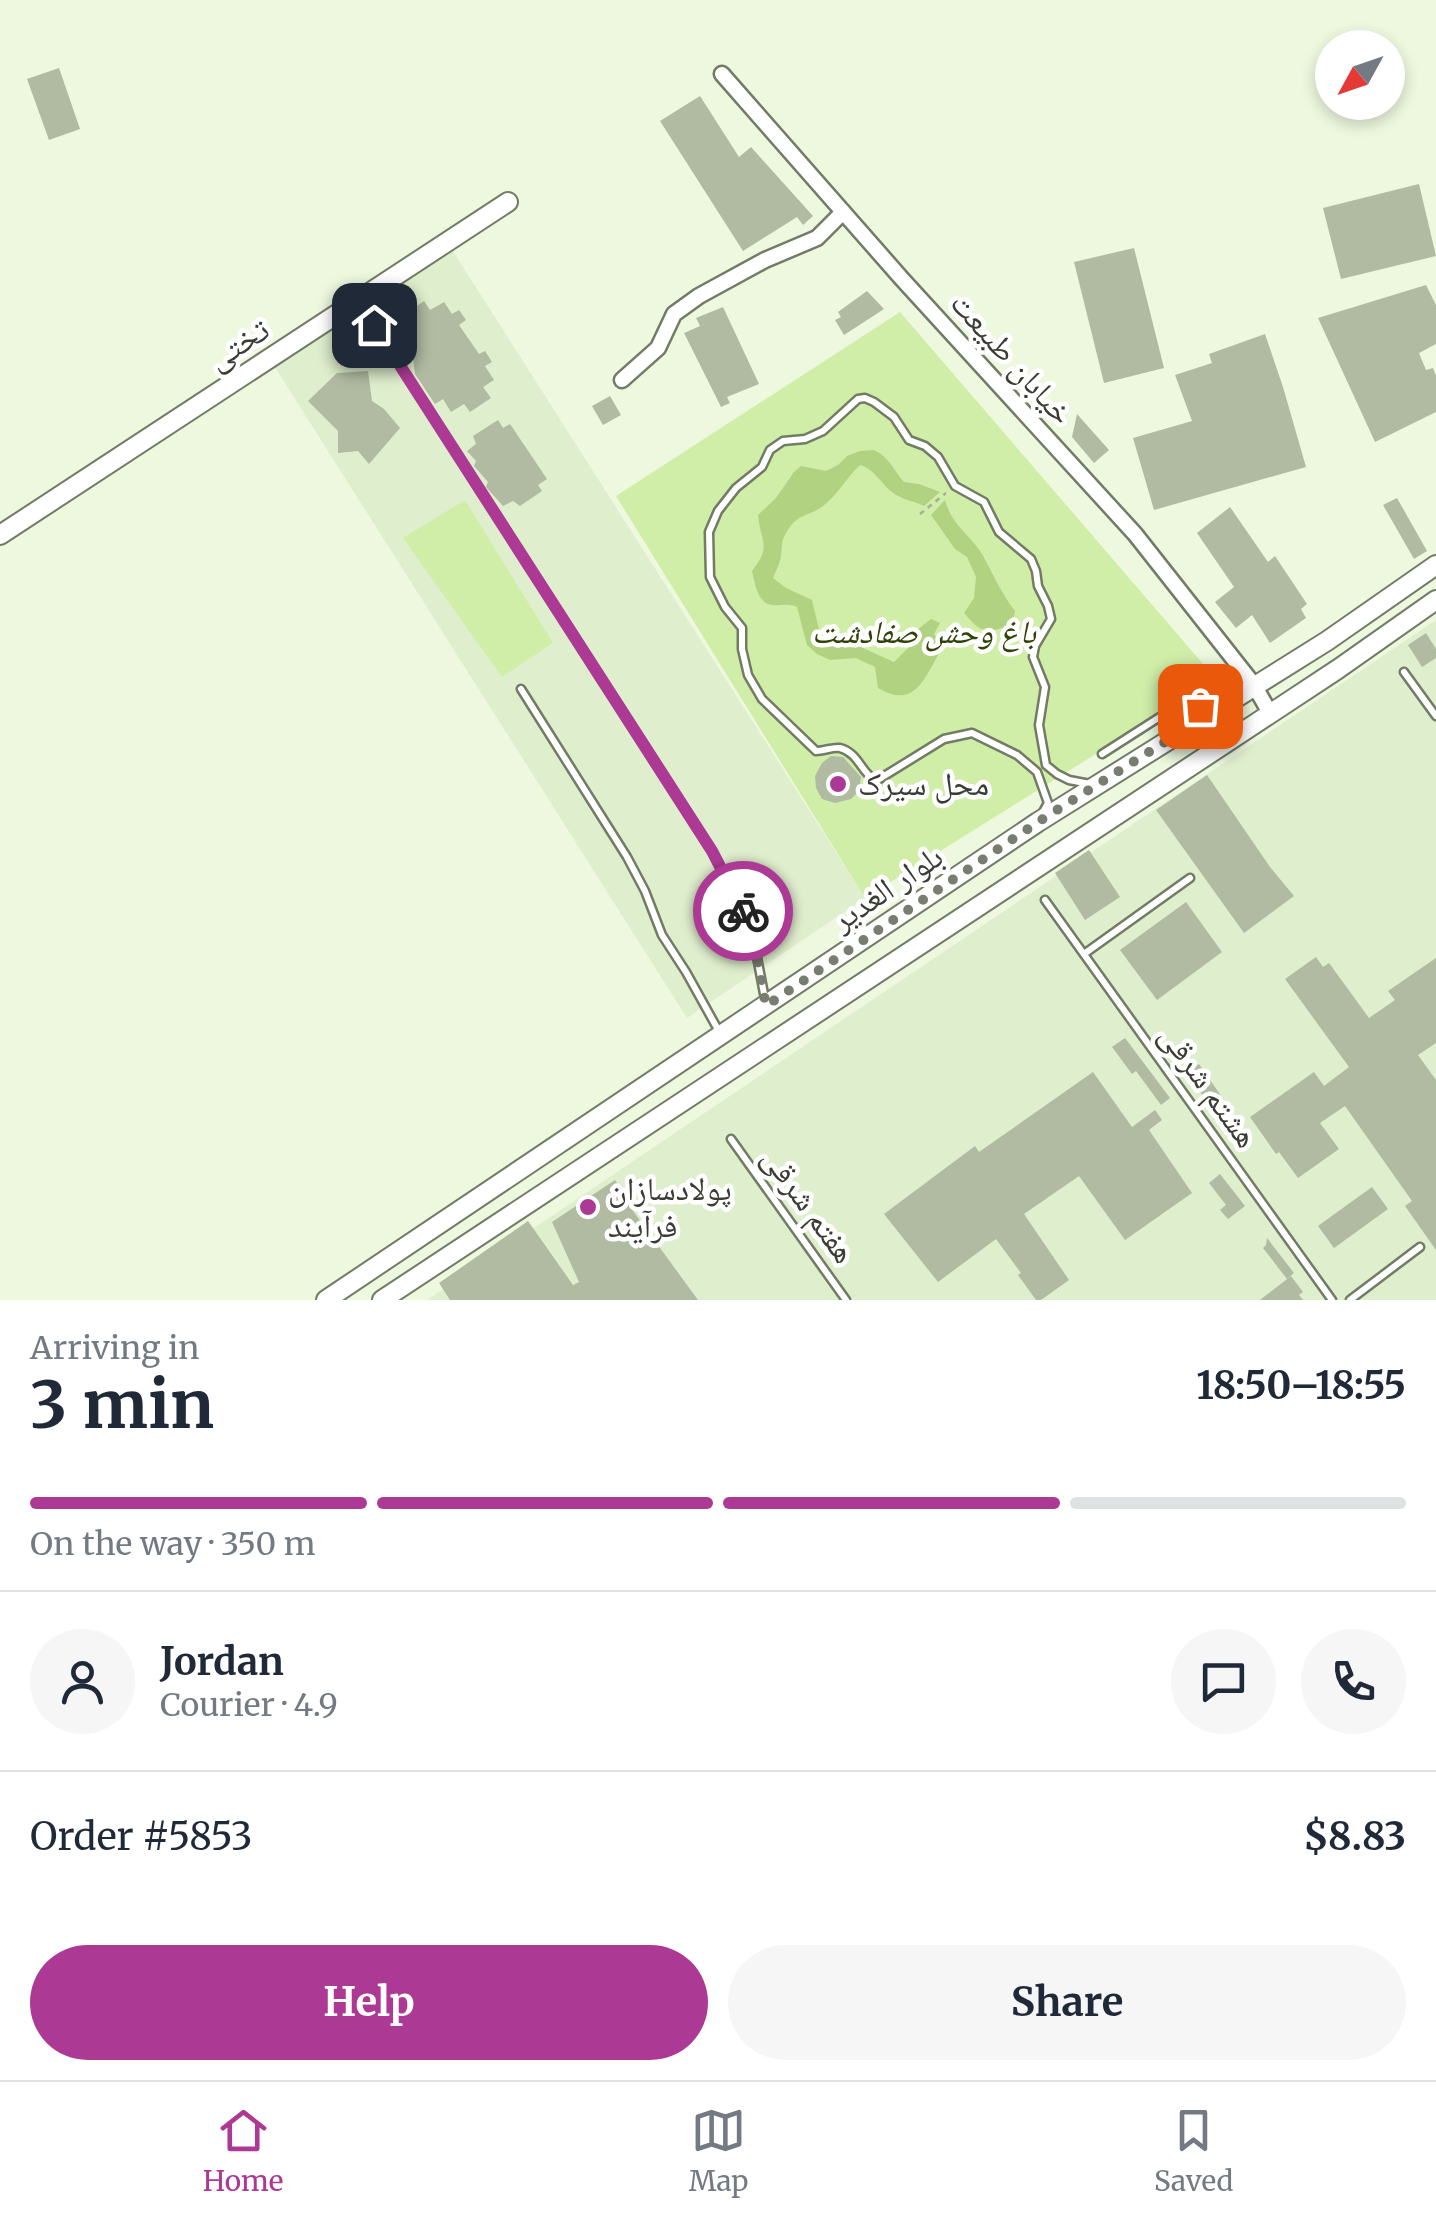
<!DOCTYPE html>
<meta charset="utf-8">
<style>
:root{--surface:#fff;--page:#f6f6f7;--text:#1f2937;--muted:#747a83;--line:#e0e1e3;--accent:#ac3a95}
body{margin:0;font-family:Merriweather,"Noto Naskh Arabic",serif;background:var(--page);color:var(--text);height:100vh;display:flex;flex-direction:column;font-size:38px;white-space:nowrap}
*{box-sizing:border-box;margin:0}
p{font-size:32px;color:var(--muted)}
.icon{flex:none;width:55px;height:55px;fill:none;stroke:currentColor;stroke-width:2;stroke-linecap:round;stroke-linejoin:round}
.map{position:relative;height:1300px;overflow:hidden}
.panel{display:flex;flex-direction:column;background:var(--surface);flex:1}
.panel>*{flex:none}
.needle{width:65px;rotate:230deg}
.controls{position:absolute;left:1315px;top:30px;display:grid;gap:20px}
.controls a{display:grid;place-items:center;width:90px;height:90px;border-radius:50%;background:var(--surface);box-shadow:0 5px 15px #0003;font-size:50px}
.pin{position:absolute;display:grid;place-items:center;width:85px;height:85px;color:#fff;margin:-42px;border-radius:20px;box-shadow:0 5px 15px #0006}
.courier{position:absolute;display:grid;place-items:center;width:100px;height:100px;margin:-50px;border:8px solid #ac3a95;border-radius:50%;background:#fff;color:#222;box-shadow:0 2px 12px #0007}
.head em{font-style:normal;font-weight:700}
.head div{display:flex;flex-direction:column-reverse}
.head{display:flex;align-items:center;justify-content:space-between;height:170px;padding:0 30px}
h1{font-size:65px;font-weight:700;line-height:75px}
.bar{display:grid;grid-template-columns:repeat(4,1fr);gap:15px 10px;align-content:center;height:120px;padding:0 30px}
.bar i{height:12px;border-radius:8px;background:var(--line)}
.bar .on{background:var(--accent)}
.bar p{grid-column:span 4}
.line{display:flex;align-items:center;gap:25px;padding:0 30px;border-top:2px solid var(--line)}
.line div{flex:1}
.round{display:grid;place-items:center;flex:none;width:105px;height:105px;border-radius:52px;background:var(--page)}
.button{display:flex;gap:20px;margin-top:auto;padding:20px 30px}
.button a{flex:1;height:115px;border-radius:60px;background:var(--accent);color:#fff;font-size:40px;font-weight:700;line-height:115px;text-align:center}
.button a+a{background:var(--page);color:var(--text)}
.dock{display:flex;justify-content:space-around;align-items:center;height:140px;border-top:2px solid var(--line);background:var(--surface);font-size:28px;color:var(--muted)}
.dock a{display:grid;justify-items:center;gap:5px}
.dock .on{color:var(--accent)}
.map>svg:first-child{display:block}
.built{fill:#dfeecd}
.green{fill:#d0eea8}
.water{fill:#b1d281}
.building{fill:#b0bba2}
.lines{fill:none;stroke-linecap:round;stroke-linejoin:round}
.service-casing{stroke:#727c65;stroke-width:11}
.minor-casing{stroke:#727c65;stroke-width:19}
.tertiary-casing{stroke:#727c65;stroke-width:22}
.path{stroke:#a6ae9b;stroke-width:2.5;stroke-dasharray:5 5;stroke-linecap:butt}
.service{stroke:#fff;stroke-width:6}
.minor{stroke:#fff;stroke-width:14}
.tertiary{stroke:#fff;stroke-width:18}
.done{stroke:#787e6f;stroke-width:10;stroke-dasharray:0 18}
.route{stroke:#ac3a95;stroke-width:12}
.poi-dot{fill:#ac3a95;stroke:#fff;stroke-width:4}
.labels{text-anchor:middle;stroke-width:9;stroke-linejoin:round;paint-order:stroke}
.street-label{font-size:32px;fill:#393d33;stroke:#fff}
.park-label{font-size:32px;font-style:italic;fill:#304307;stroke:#fff}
.poi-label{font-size:32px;fill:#393d33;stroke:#fff;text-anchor:start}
</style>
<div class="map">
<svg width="1436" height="1300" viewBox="0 0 1436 1300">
<rect width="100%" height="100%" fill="#edf8df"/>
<!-- built -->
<g class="built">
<path d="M447,242L865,898L687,1018L271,361Z"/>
<path d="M1436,620V1300H427Z"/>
</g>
<!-- green -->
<g class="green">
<path d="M900,312L1216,679L865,898L616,496Z"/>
<path d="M465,500L553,643L502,677L403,538Z"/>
</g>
<!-- water -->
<g class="water">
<path d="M874,450C890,458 892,468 904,482L919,484L940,492L924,506C914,501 902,500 892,492C880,483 875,469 860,465C846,478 838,495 823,506C808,517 797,513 786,533C781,541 782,547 781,556C780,563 776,571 773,578L786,588L812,600L820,634L826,644H854L894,662L909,647L917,630L931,619L940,623L934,634L943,647C925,675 917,711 878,688L875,667L856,658L830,660L817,654L807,645L797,607C787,603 782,606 772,605C757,603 755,583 752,571C772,545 761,544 758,515L776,498L794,472L801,466L826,471L838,465L847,456L860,451Z"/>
<path d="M945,500C952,526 969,533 982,554C993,574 1001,593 1015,611L1012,625C986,633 983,635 964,613L974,598L976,577L967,557L955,549L931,515Z"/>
</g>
<!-- building -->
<g class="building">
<path d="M59,68L80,129L49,140L27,79Z"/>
<path d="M700,96L739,157L751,147L813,216L803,225L797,217L743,251L660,121Z"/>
<path d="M1419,184L1436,256L1341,279L1323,208Z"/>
<path d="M1134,248L1164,368L1104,383L1074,262Z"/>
<path d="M1426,285L1436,305V344L1419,353L1426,370L1433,368L1436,376V412L1375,442L1318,318Z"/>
<path d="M867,291L884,309L844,335L835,320L841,317L838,312Z"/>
<path d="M424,301L430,310L444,302L452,314L459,310L466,320L459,325L479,354L485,351L492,362L485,366L494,380L483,387L491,398L470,412L464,404L451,412L443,399L435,404L415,374L413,358L402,344L408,336L401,326L416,316L411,310Z"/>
<path d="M723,307L759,384L727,397L730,403L721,407L684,333L700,326L696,318Z"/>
<path d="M1265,334L1283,387L1306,467L1154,510L1133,438L1192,421L1175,375L1212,363L1209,354Z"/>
<path d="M368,371L372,401L384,409L400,428L369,464L358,451L338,453V431L308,401L337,373Z"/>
<path d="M610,396L621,415L603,425L592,406Z"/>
<path d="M1077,414L1109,450L1094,463L1072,437Z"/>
<path d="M498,420L503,428L510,424L547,479L538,485L542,491L520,506L513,501L503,506L486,487L488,482L474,466L476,461L467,451L476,444L473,436Z"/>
<path d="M1397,498L1427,551L1414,559L1383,505Z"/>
<path d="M1230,507L1268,562L1275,556L1307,604L1301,609L1306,618L1270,643L1252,615L1236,628L1215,602L1234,587L1197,533Z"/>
<path d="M1426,633L1436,649V658L1422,667L1408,645Z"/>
<path d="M831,756L843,757L861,777L859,791L851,799L835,803L822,799L816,788L815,776L822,763Z"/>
<path d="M1207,775L1270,867L1294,896L1244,933L1156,810Z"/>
<path d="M1089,850L1120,897L1085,920L1055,873Z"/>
<path d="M1186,902L1222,952L1157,1000L1120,950Z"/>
<path d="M1316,957L1323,967L1329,963L1369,1018L1395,1000L1388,991L1436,958V1043L1418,1055L1436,1080V1250L1405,1206L1412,1201L1345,1106L1320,1123L1339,1149L1298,1178L1279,1152L1276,1154L1250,1117L1314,1072L1324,1086L1349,1067L1285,979Z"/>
<path d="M1125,1038L1170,1098L1161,1105L1136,1071L1132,1074L1112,1047Z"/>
<path d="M1199,1064L1224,1100L1211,1108L1187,1072Z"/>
<path d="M1093,1072L1132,1127L1155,1110L1162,1120L1149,1130L1192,1193L1125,1240L1079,1176L1024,1214L1069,1280L1041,1300H1036L1018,1275L1021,1273L996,1239L938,1282L884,1214L975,1146L979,1152Z"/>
<path d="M1220,1174L1245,1206L1228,1219L1220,1210L1226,1205L1209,1183Z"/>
<path d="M615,1180L623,1191L620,1193L698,1300H450L439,1283L528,1221L573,1285L579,1282L552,1222Z"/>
<path d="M1372,1187L1388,1209L1334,1248L1318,1226Z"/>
<path d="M1267,1238L1294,1273L1287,1279L1263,1248L1266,1245Z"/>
<path d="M1291,1276L1303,1292L1299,1295L1303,1300H1260Z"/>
</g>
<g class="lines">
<!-- service casing -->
<g class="service-casing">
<g id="service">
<path d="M374,325L712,851L751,926L765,999"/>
<path d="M1404,672L1436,716"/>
<path d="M521,689L627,857L645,891L662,935L686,972L721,1035"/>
<path d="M1102,754L1177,706L1187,703L1209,709"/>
<path d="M1043,812L1048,803L1037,772L1017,755L972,733L944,739L876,781C861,773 859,753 840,748C832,747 824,751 816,751L762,699L748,675L742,649V628L725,607L710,577L709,532L718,511L736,488L762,467L770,450L783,441L805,439L823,431L858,399L865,398L874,402L894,417L909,440L925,446L938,457L955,486L984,502L999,532L1031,559L1036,571L1038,586L1048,606L1051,619L1035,646L1033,657L1045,687L1039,725L1046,765L1057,774L1069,780L1090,784"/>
<path d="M1045,900L1332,1300"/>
<path d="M1084,954L1190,878"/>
<path d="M731,1139L846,1300"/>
<path d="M1350,1300L1420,1247"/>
</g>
</g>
<!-- minor casing -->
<g class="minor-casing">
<g id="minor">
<path d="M722,74L902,279L1135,534L1254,685L1270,713"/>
<path d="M622,380L658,348L674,314L699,296L765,260L817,238L843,212"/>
</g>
</g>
<!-- tertiary casing -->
<g class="tertiary-casing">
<g id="tertiary">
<path d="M0,535L508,202"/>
<path d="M326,1300L1038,822L1327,641L1436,565"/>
<path d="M382,1300L1338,669L1436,600"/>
</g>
</g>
<!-- path -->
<path class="path" d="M920,514L946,493"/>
<!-- service -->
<use href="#service" class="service"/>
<!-- minor -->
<use href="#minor" class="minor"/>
<!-- tertiary -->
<use href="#tertiary" class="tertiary"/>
</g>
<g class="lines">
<!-- done -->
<path class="done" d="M743,911L751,926L766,1006L1038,822L1214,711L1200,706"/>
<!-- route -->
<path class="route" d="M374,325L712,851L743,911"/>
</g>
<!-- markers -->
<g class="poi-dot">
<circle cx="838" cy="784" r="10"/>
<circle cx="588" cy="1207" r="10"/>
</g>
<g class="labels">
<!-- street labels -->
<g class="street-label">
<text transform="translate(238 344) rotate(-33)" y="11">تختی</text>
<text transform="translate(1012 358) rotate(48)" y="11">خیابان طبیعت</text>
<text transform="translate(887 888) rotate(-34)" y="11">بلوار الغدیر</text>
<text transform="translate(1209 1086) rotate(54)" y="11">هشتم شرقی</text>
<text transform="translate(809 1205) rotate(54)" y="11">هفتم شرقی</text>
</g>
<!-- park labels -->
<g class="park-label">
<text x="924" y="643">باغ وحش صفادشت</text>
</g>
<!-- poi labels -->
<g class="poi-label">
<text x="858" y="795">محل سیرک</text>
<text x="608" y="1200">پولادسازان<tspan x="608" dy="37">فرآیند</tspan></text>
</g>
</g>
</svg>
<div class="controls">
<a><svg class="needle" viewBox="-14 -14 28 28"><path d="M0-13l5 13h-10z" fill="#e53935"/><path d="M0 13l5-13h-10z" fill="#747a83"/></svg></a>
</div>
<div class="pin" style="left:1200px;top:706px;background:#ea580c"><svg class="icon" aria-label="bag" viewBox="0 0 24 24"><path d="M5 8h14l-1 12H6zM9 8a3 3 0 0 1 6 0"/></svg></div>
<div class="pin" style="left:374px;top:325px;background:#1f2937"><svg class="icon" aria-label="home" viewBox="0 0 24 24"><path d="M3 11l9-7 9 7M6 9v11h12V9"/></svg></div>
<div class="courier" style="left:743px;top:911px"><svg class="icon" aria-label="bike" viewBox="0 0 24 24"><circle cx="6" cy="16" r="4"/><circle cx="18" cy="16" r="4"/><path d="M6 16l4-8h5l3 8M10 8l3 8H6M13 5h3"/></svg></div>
</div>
<section class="panel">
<div class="head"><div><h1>3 min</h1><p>Arriving in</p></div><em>18:50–18:55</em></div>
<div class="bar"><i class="on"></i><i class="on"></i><i class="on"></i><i></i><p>On the way · 350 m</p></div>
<div class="line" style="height:180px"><a class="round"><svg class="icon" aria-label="person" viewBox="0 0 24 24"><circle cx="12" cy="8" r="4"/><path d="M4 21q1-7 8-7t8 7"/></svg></a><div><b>Jordan</b><p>Courier · 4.9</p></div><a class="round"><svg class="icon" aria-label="chat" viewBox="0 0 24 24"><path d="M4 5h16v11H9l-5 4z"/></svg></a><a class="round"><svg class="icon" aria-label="phone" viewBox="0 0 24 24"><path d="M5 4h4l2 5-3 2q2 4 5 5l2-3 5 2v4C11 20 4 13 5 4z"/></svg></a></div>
<div class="line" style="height:130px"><div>Order #5853</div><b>$8.83</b></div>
<div class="button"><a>Help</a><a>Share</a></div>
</section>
<nav class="dock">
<a class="on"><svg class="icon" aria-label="home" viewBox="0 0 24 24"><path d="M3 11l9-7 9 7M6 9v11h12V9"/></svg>Home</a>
<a><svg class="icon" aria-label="map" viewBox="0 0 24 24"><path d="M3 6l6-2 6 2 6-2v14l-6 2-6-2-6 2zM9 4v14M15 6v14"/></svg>Map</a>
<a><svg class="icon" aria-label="saved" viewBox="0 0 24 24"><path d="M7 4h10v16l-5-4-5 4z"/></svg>Saved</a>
</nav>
